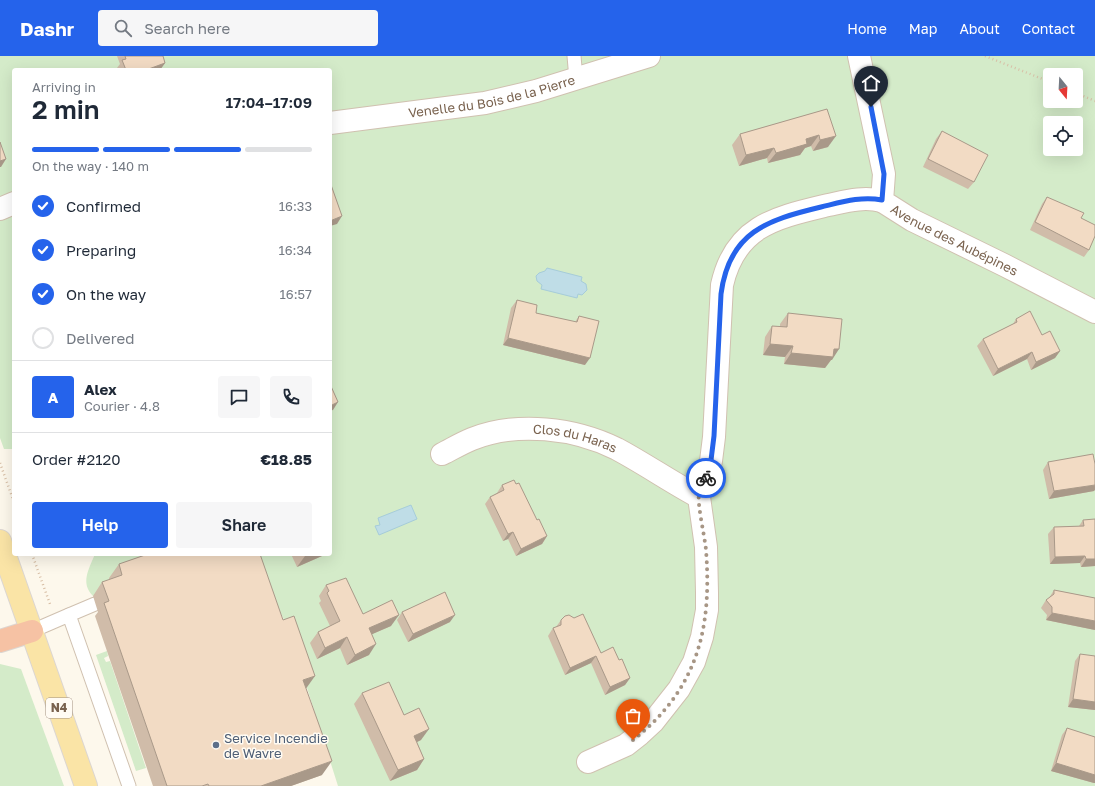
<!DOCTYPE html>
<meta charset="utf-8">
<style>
:root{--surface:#fff;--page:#f6f6f7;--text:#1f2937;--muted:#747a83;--line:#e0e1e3;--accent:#2563eb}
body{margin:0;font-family:"Golos Text",sans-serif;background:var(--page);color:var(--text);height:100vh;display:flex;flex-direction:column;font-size:15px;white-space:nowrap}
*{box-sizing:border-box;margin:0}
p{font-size:13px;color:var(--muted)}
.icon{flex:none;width:22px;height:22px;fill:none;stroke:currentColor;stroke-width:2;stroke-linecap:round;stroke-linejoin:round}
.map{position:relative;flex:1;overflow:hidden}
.panel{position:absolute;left:12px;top:12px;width:320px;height:488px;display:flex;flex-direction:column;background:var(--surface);border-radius:4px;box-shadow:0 4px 16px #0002}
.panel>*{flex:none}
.needle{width:26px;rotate:162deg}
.tools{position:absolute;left:1043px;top:12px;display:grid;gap:8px}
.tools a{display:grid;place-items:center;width:40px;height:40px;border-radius:4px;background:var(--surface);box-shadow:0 4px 16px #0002;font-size:20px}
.pin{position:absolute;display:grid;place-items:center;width:34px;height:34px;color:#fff;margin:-41px -17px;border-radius:50% 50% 50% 0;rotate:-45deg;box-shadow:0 0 4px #0007}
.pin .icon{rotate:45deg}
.courier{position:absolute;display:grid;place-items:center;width:40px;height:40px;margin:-20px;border:3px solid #2563eb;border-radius:50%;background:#fff;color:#222;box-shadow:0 1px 5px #0007}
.overview em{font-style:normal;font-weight:600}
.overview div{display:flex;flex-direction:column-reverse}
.overview{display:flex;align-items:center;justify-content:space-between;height:68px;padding:0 20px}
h1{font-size:26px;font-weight:600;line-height:30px}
.bar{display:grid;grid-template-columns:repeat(4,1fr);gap:6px 4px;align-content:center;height:48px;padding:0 20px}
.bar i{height:5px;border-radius:3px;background:var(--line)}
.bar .selected{background:var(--accent)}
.bar p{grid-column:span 4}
.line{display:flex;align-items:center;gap:10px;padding:0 20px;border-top:1px solid var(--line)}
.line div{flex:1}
.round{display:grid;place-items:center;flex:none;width:42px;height:42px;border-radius:4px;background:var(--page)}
ol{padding:0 20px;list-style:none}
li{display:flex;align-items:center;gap:12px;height:44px}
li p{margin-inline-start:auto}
li .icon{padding:4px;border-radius:50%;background:var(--accent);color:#fff;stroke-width:4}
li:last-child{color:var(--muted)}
li i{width:22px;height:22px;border:2px solid var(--line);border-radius:50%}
.action{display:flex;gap:8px;margin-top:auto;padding:8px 20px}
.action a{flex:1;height:46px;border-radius:4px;background:var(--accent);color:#fff;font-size:16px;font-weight:600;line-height:46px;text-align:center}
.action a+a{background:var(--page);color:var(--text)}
header{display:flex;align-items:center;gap:24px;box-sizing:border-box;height:56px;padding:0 20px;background:var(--accent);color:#fff}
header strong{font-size:19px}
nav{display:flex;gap:22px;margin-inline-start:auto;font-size:14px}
.search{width:280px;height:36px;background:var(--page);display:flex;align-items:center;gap:10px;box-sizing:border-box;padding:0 14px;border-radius:4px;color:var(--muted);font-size:15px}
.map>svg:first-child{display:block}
.green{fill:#d4ebc9;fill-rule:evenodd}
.water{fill:#bfdde7;stroke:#a6ccd9}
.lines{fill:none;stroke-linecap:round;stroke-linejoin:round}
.lane-casing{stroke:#d0c1b0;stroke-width:15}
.street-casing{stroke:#d0c1b0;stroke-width:24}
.primary-casing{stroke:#dcd6d1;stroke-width:24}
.highway-casing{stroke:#dcd6d1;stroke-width:24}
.path{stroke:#d8bfa6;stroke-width:2.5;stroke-dasharray:1 3;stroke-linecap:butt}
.lane{stroke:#fff;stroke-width:13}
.street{stroke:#fff;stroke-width:22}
.primary{stroke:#fae4a6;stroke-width:22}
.highway{stroke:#f6c2a4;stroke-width:22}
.wall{fill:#d0bca9}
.shaded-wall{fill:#a99989}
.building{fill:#f2dbc4;stroke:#a99989}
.done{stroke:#a79685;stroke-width:4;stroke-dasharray:0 7.2}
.route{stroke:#2563eb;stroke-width:5}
.service-dot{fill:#5c6f8a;stroke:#fffbf3;stroke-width:1.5}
.labels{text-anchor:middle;stroke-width:3;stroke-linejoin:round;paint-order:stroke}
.shield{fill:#fffbf3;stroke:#a19080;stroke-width:1}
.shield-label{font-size:12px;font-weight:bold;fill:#79624e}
.street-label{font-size:13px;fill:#79624e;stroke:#fffbf3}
.service-label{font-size:13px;fill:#4e5e75;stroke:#fffbf3;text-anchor:start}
</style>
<header>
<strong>Dashr</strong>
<div class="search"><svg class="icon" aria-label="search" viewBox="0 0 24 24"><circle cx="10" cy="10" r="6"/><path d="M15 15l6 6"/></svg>Search here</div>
<nav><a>Home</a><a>Map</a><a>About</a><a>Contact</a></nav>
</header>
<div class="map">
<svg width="1095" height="730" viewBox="0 0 1095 730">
<rect width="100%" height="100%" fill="#fdf8ec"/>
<!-- green -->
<g class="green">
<path d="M0,0H1095V730H338L289,575L254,498H330V14H14V393H4L0,382ZM1050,19H1076V45H1050ZM1050,67H1076V93H1050Z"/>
<path d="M95,498H178L109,522L113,533L93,540C80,527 89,513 95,498Z"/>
<path d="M107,595L108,600L104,602L106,606L110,605L146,712L136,715L96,599Z"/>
<path d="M0,608L21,613L64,730H0Z"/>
</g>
<!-- water -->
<g class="water">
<path d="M547,212L582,221L581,225L586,228L587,234L582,239L578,238L577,242L541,233L542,229L537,225L536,220L539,217L545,215Z"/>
<path d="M411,449L417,463L379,479L375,470L380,469L378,462Z"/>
</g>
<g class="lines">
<!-- lane casing -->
<g class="lane-casing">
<g id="lane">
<path d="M574,0L576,23"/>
<path d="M69,559L95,548"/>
<path d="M32,575L69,559L129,730"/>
</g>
</g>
<!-- street casing -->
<g class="street-casing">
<g id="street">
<path id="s1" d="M859,0L884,118L882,145L912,164L1004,209L1095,256"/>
<path id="s2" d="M330,67L485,47L536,35L649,0"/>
<path d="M0,153L14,147"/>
<path id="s3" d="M442,398C452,393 462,387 472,383C517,365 575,372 617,393C645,408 671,426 699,441"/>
<path d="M588,706L626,689L640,678L653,666L679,633L694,606L702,581L707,554V537L706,491L699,441L711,405L714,381L722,229C735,171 774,162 824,150C844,146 862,140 882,145"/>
</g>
</g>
<!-- primary casing -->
<g class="primary-casing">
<path id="primary" d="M0,485L86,730"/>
</g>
<!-- highway casing -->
<g class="highway-casing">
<path id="highway" d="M0,585L32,575"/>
</g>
<!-- path -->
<g class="path">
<path d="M985,0L1050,26"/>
<path d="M1076,37L1095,45"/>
<path d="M0,407L14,446"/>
<path d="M32,498L50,548"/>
</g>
<!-- lane -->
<use href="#lane" class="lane"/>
<!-- street -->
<use href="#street" class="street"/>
<!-- primary -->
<use href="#primary" class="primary"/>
<!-- highway -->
<use href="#highway" class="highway"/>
</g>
<!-- wall -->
<g class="wall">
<path d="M117,0H163L165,7L160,14H118L117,12L120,8Z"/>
<path d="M827,53L828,91L813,95L811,90L805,92L800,99L768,107L767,102L739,110L732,89L740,78Z"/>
<path d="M942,75L974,126L968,133L923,111L936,83Z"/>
<path d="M1047,141L1081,162L1089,194L1084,201L1030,174L1042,148Z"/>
<path d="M517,244L536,257L575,266L579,260L585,309L503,289L511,252Z"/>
<path d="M788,257L832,304H831L825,312L784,308L785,301L763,299L765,281L772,270L780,271V268Z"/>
<path d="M1016,263L1042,279L1060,295L1055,302L1031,314L1027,303L993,320L977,290L983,283L1013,268Z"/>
<path d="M1048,406L1094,435L1049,443L1043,414Z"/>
<path d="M502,429L537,464L547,480L542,488L516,500L508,483L503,485L485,448L490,441L497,437Z"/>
<path d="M1083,464L1095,510L1081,511L1080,507L1050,508L1048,478L1054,471L1079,470Z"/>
<path d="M291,498H324L322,500L297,511Z"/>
<path d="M119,508L306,633L322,719L291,730H153L95,560L98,556L93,540L102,526L109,524V522Z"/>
<path d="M326,529L363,558L391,570L372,578L369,599L347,609L340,592L317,603L310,587L318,576L330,570L319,547L321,545L319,540Z"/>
<path d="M1054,534L1095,542V574L1046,564L1047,559L1041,552L1046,544L1049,542Z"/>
<path d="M402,556L450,566L408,586L397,564Z"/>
<path d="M561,564L601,597L619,604L630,622L625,629L605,639L591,607L565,619L548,580L553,572L556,571Z"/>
<path d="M1080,598L1095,654L1068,651L1075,605Z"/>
<path d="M362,637L404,659L421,684L417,686L424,703L417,714L390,725L354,648Z"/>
<path d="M1067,672L1095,681V727H1094L1051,715L1062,679Z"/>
</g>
<!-- shaded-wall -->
<g class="shaded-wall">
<path d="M165,7L160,14H146Z"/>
<path d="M819,79L811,90L805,92L800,99L768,107L776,97L806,83Z"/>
<path d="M836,80L828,91L813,95L820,84Z"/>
<path d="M774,92L767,102L739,110L746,99Z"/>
<path d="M6,103L1,111H0V105Z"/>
<path d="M342,160L337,168L330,170V165Z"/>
<path d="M508,282L590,302L585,309L503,289Z"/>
<path d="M770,288L793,290L785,301L763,299Z"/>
<path d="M834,293H839L832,304H831L825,312L784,308L791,297Z"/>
<path d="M1060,295L1055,302L1031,314L1036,306Z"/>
<path d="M1032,296L1027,303L993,320L998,313Z"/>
<path d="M338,346L333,354L330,355V350Z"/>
<path d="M1095,429V434L1094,435L1049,443L1054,435Z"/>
<path d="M513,476L508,483L503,485L508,478Z"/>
<path d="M547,480L542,488L516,500L521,493Z"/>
<path d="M310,498H324L322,500L297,511L305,500Z"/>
<path d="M1085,500L1080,507L1050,508L1055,501Z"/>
<path d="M1086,503H1095V510L1081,511Z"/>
<path d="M1052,557L1095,565V574L1046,564Z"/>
<path d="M399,559L391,570L361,583L369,572Z"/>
<path d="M455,559L450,566L408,586L413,578Z"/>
<path d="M347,581L340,592L317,603L325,592Z"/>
<path d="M376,588L369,599L347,609L355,599Z"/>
<path d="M596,600L591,607L565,619L570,612Z"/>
<path d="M315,620L305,634L303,624Z"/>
<path d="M630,622L625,629L605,639L610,631Z"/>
<path d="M1073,643L1095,646V654L1068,651Z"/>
<path d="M429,673L421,684L407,691L414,680Z"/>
<path d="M424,703L417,714L390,725L398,714Z"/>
<path d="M332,705L322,719L291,730H261Z"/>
<path d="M1056,707L1095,719V727H1094L1051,715Z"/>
</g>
<!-- building -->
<g class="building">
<path d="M125,0H163L165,7L146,14H126L122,4L126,3Z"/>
<path d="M827,53L836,80L820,84L819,79L806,83L807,88L776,97L774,92L746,99L740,78Z"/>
<path d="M942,75L988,99L974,126L928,103Z"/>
<path d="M0,86L6,103L0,105Z"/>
<path d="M330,126L342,160L330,165Z"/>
<path d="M1047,141L1084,157L1081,162L1095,169V180L1089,194L1035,166Z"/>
<path d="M517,244L537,249L536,257L577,266L579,260L599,265L590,302L508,282Z"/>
<path d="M1030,255L1042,279L1050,275L1060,295L1036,306L1032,296L998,313L983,283L1017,266L1016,263Z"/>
<path d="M788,257L842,263L839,293H834L833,301L791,297L793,290L770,288L772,270L787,271Z"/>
<path d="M330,328L338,346L330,350Z"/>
<path d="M1093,398L1095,408V429L1054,435L1048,406Z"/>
<path d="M514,424L516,428L519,427L537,464L539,463L547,480L521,493L513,476L508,478L490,441L504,434L502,429Z"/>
<path d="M1095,463V503H1086L1085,500L1055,501L1054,471L1084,470L1083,464Z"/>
<path d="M148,498H260L283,564L294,560L315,620L303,624L332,705L261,730H209L208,728L202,730H167L104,547L109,545L102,526L122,519L119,508Z"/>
<path d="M304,498H310L305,500Z"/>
<path d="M346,522L363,558L392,544L399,559L369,572L376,588L355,599L347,581L325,592L318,576L340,565L327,537L329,535L326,529Z"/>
<path d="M1054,534L1095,542V565L1052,557V551L1046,544L1054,538Z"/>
<path d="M445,536L455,559L413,578L402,556Z"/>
<path d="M583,558L601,597L613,591L619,604L622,603L630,622L610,631L596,600L570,612L553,572L561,569V564L565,560L569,559L574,562Z"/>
<path d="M1080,598L1095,600V646L1073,643Z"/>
<path d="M389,626L404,659L419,652L429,673L414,680L424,703L398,714L362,637Z"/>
<path d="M1067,672L1095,681V719L1056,707Z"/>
</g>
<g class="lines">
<!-- done -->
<path class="done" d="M633,684C698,633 712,572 706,494C705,482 697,447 699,439C700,434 704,428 706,422"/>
<!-- route -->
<path class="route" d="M706,422L711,404L714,380L721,238C729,176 767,164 821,151C842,146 861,140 882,144L884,118L871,51"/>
</g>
<!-- markers -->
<circle class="service-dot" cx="216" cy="689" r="4"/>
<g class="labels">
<!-- shield labels -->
<rect class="shield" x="46" y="642" width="26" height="20" rx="3"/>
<g class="shield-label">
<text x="59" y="656">N4</text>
</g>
<!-- street labels -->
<g class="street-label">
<text dy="5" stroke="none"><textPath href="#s2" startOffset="164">Venelle du Bois de la Pierre</textPath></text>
<text dy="5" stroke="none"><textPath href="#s1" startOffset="230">Avenue des Aubépines</textPath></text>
<text dy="5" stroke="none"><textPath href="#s3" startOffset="139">Clos du Haras</textPath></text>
</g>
<!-- service labels -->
<g class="service-label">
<text x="224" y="687">Service Incendie<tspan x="224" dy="15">de Wavre</tspan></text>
</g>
</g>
</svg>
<div class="tools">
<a><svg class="needle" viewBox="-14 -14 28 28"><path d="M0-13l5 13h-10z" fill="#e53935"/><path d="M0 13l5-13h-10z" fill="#747a83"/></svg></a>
<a><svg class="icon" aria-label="locate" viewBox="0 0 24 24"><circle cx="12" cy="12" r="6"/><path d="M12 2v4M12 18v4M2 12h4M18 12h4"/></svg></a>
</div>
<div class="pin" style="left:633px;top:684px;background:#ea580c"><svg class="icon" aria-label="bag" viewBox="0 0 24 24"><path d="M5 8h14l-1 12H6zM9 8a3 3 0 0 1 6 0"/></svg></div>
<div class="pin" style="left:871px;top:51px;background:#1f2937"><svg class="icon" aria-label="home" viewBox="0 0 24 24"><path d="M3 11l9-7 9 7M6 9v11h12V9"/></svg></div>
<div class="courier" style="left:706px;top:422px"><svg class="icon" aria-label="bike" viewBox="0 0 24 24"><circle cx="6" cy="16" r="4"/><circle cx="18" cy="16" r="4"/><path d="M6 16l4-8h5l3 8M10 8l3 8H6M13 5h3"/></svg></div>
<section class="panel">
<div class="overview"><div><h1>2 min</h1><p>Arriving in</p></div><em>17:04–17:09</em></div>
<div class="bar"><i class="selected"></i><i class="selected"></i><i class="selected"></i><i></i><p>On the way · 140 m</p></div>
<ol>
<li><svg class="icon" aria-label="check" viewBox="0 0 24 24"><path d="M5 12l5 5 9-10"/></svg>Confirmed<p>16:33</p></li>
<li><svg class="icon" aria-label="check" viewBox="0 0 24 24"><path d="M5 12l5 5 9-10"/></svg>Preparing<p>16:34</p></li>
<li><svg class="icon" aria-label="check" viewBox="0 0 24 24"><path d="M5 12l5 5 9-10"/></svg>On the way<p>16:57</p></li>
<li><i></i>Delivered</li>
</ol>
<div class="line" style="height:72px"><b class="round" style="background:var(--accent);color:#fff">A</b><div><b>Alex</b><p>Courier · 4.8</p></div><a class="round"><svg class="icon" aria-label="chat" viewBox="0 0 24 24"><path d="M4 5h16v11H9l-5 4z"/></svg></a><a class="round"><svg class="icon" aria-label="phone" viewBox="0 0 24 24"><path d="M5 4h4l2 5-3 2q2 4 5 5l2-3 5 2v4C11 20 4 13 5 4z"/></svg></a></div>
<div class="line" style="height:52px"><div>Order #2120</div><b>€18.85</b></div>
<div class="action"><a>Help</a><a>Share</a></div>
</section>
</div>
